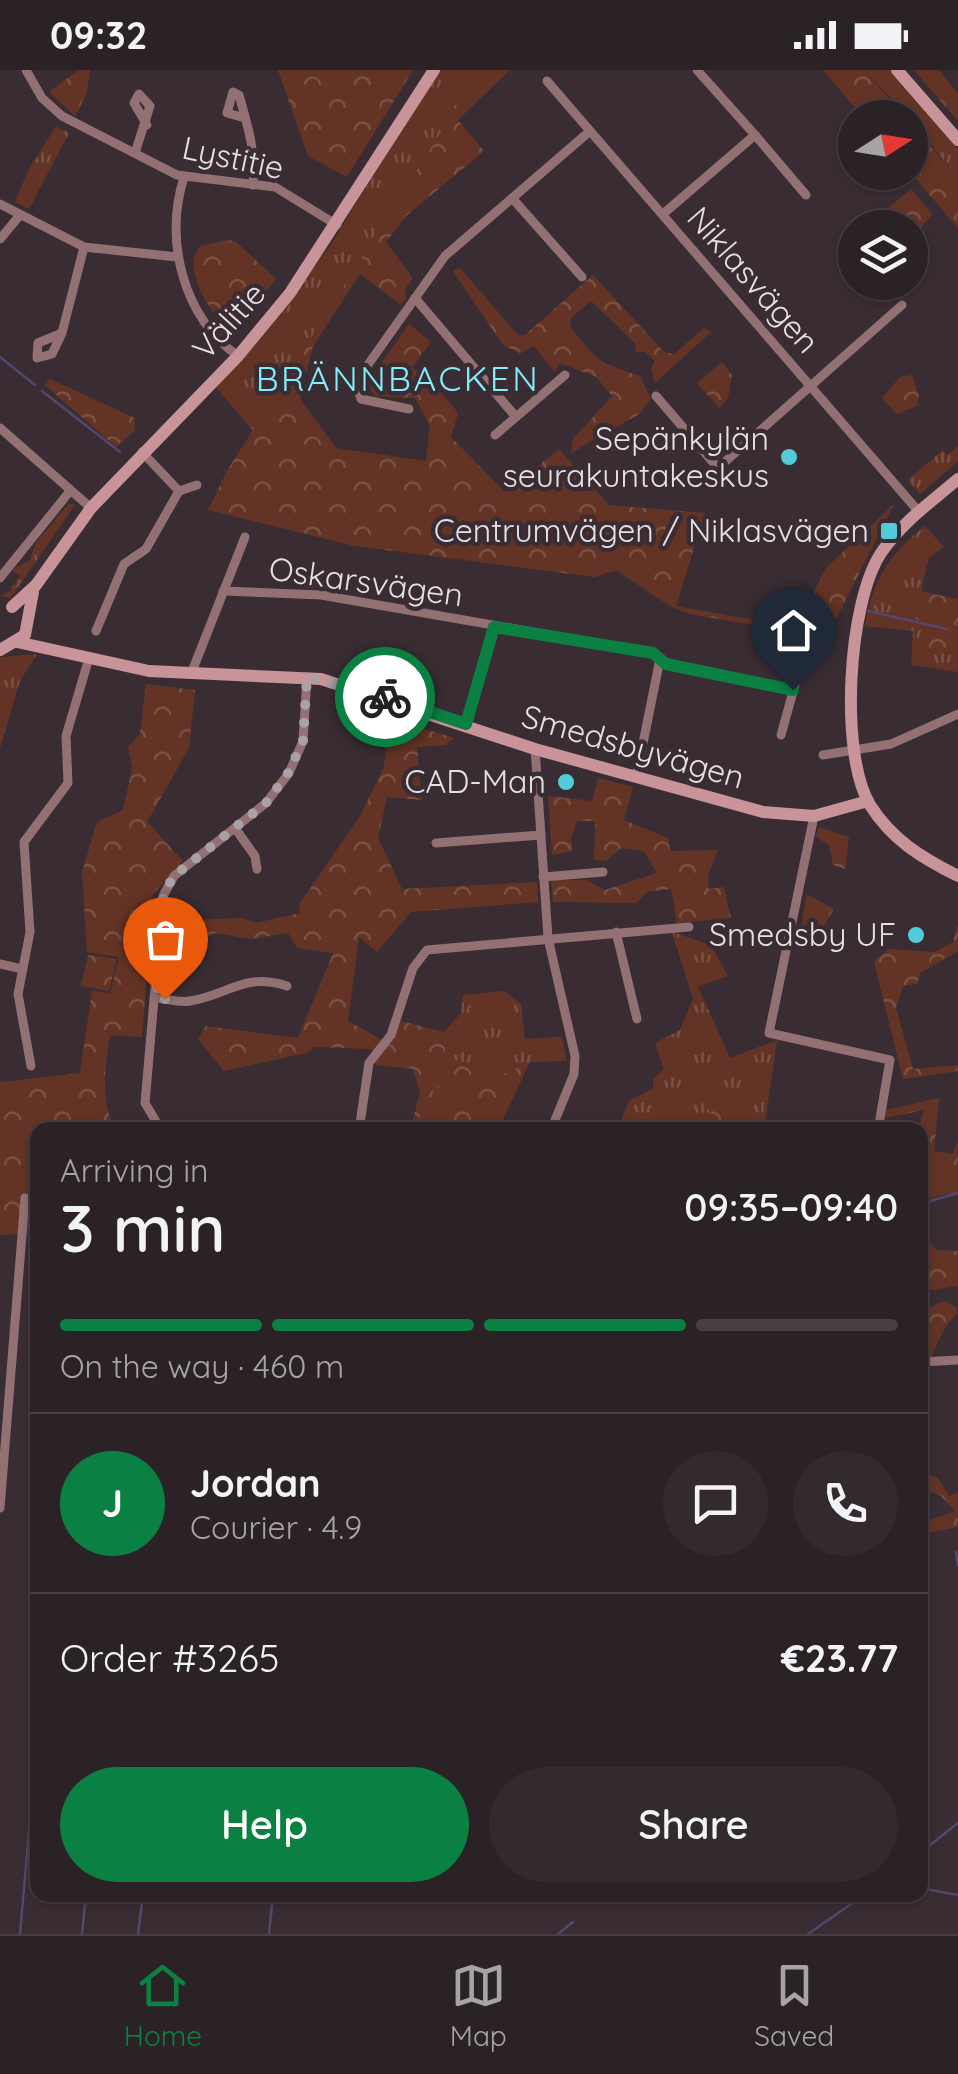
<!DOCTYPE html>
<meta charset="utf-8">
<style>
:root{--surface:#2b2226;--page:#332a2e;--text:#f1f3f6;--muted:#a6a4a7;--line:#473f43;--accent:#0b8043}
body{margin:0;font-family:Quicksand,sans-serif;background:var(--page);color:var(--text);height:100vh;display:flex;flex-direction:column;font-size:38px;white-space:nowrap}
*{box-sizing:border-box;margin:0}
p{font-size:32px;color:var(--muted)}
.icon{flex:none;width:55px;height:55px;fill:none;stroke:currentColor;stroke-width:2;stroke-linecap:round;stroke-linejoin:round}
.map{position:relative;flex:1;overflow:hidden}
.panel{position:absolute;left:30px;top:1052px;width:898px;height:780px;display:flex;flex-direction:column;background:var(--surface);border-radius:20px;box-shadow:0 2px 8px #0004,0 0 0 2px var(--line)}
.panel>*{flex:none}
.needle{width:65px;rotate:78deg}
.buttons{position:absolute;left:838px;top:30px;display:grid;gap:20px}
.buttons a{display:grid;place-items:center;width:90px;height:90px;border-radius:50%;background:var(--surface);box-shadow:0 2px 8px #0004,0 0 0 2px var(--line);font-size:50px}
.pin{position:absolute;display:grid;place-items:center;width:85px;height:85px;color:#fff;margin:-102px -42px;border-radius:50% 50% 50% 0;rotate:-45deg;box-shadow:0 0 10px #0007}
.pin .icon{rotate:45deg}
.courier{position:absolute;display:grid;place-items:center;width:100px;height:100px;margin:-50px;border:8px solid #0b8043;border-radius:50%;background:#fff;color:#222;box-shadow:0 2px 12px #0007}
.overview em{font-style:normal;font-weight:600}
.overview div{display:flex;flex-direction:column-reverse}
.overview{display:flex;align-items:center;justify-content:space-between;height:170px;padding:0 30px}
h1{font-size:65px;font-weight:600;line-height:75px}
.bar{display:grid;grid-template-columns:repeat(4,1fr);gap:15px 10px;align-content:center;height:120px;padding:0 30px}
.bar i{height:12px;border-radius:8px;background:var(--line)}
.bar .selected{background:var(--accent)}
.bar p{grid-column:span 4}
.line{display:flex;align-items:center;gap:25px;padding:0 30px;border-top:2px solid var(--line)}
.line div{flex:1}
.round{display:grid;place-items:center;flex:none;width:105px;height:105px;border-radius:52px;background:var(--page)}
.cta{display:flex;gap:20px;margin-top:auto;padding:20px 30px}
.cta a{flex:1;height:115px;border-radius:60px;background:var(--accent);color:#fff;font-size:40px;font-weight:600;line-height:115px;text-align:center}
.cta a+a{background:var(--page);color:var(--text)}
.status{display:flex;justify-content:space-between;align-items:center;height:70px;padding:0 50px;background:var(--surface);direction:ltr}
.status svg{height:28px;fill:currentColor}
.dock{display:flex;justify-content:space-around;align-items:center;height:140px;border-top:2px solid var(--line);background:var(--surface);font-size:28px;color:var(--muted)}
.dock a{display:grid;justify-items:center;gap:5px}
.dock .selected{color:var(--accent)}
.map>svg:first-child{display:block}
.grass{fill:url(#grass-tufts)}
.forest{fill:url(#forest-crowns)}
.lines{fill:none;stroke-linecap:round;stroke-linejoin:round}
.stream{stroke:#54466d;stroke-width:2.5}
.street{stroke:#927074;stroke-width:9}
.secondary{stroke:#c89399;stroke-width:12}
.done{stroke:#a9a1a5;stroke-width:10;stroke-dasharray:0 18}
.route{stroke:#0b8043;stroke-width:12}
.poi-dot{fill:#53cbdb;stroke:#392d33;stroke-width:4}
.labels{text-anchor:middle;stroke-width:9;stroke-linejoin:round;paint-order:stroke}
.street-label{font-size:32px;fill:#e6dfe3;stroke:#392d33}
.poi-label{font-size:32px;fill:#e6dfe3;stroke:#392d33;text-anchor:end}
.neighbourhood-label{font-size:35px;letter-spacing:2.5px;fill:#83edfc;stroke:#392d33}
</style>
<div class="status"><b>09:32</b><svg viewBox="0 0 49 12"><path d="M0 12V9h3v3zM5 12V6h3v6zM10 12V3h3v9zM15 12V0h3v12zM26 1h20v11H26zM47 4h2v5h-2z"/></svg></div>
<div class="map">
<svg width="958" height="1864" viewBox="0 0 958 1864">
<defs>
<pattern id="grass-tufts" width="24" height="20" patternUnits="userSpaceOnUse" patternTransform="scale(2.5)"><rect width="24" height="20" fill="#633425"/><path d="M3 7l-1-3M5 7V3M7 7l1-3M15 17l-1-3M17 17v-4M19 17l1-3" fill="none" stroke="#795144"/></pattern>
<pattern id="forest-crowns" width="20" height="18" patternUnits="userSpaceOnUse" patternTransform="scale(2.5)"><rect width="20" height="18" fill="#633425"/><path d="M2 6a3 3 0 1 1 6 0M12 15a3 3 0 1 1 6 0" fill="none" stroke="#795144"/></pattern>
</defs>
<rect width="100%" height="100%" fill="#392d33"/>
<!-- grass -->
<g class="grass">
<path d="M439,0H480L254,362L215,316L274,251L330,176Z"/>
<path d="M864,0H890L958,78V108L910,48Z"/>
<path d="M56,56L69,63L29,139L15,132L28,101Z"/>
<path d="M958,376V391L920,424L908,410L943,380L947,385Z"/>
<path d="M68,434L75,435L14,523L10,528L0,526L8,523L20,506L12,500L30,490L35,474Z"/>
<path d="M925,456L944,477L929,488L921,521L958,529V602L911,595L913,561L865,556C872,511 890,483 925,456Z"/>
<path d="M37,584L20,611L0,678V587Z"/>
<path d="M672,862L711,875L728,906L698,917L730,988L777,970L764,1060H721L725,1056L718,1051L711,1060H670L664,1053L617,1060L629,1031L653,1018V1009L664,999L655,973L680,960L693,929Z"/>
<path d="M504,921L521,934L525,969L562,967L567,991L531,992L505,1004L454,990L447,1060L409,1058L414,1046L436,1051L433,1020L444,1011L445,976L482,971L478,935L472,961L444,962L461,943L463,925Z"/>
<path d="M944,1102L952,1117L946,1124L920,1131V1106Z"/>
</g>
<!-- forest -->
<g class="forest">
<path d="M78,0H90L87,23L75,46L49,22Z"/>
<path d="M278,0H413L347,107L308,86Z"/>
<path d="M480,0H510L458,50L484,81L406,146L386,172L413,208L405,219L406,229L401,235L360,204L313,276L300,329L336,378L426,391L430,356L415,328L375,326L367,313L409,254L431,272L412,297L440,321L458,343L451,367L505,422L559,379L609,435L705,443L676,536L796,557L826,498L894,434L837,547L801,563L690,544L670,536L616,500L594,507L355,476L208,440L227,401Z"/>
<path d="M823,0H864L905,47H863Z"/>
<path d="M914,0H939L958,24V51Z"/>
<path d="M910,53L958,108V158L910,102Z"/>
<path d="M911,119L932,144L910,172V158L865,157Z"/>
<path d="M227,170L235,171L276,209L231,264C213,246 180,201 200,176Z"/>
<path d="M460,198L518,265H525L593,205L664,282L674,284L704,258L711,262L655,313L651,299L655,291L645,282H636L635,273L591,231L571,248L570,257C600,293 596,291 640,306L651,329L639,344L571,383L573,369L612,326L596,307L560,293L555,302L534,276L520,283L503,275L453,201Z"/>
<path d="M722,292L732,305L728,328L719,338L697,313Z"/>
<path d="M912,305L919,326L917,336L897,344L882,328L900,307Z"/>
<path d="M50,309L135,348V360L116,377L45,315Z"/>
<path d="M921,522L958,529V586L928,580L932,553L915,549Z"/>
<path d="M146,614L195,620L189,678L147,752L183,791L153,824L142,967L110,965C105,1000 100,1027 115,1060H38L37,1163L0,1165V1012L80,1003L92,921L110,923L119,887L87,882L82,802L97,752L123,740L132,698L128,677L140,664Z"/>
<path d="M389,643L415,649L416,656L454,668L446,675L417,677L422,730L387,727L378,768L402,819L537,812L538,832L411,842L377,882L359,867L348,951L389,974L401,951L444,962L471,961L469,938L479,935L482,971L445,977L444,1011L433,1020L437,1051L414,1046L420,1022L413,999L376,995L371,979L315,977L306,983L224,1001L198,969L206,956L298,968L333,883L297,878L288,863L251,869L215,863L191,878L169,880L166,856L176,825L197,850L242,848L256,853L299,843L300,833L360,746L384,697Z"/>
<path d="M598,708L633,717L624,750L668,768L670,781L718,780L708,805L709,819L724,817L731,848L677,853L671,819L647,822L636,833L553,832L551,810H587L605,820L657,803L644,781L621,778L606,791L594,790L595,751H577L571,768L573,781L552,785L548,726L592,731Z"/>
<path d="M819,757L849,767L845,799L833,795L829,775L816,767Z"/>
<path d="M807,824L834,839L814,872L799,869Z"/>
<path d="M958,854V881L920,903L917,914L903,916L896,938L913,999L958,995V1001L903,1009L874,892L888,879L934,882L953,872Z"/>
<path d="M88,885L117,889L109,921L81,916Z"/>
<path d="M453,989L504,1004L530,992L498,1060H447Z"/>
<path d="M712,1016L731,1019L721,1060H711L718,1051L699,1029Z"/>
<path d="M939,1028L934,1081L952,1084L958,1072V1124H946L952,1117L944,1102L920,1106L918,1060L924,1040L885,1048L886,1040Z"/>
<path d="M920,1163L937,1180L958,1181V1216L930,1220L920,1211Z"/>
<path d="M945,1231L957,1237V1244C938,1260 934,1288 920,1309C920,1283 911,1238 945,1231Z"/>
<path d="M927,1404L938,1408L949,1426L958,1422V1457L920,1464V1454L955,1441L940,1425L920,1418V1407Z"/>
</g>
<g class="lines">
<!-- stream -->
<g class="stream">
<path d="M0,287L35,315"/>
<path d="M42,321L120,382"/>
<path d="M868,541L947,559"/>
<path d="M920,1134L958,1123"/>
<path d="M956,1482L958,1495"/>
<path d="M920,1783L958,1753"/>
<path d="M920,1818L958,1825"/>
<path d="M20,1864L38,1657"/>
<path d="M82,1864L86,1825"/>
<path d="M138,1864L143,1825"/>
<path d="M269,1864L273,1825"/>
<path d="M558,1864L573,1852"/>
<path d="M808,1864L864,1825"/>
</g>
<!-- street -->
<g class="street">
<path d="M26,0L42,28L62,46L177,105L275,117L337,155"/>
<path d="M547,11L919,442"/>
<path d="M245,48L227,43L233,22L239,25C248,57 256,81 253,115"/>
<path d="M755,65L806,125"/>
<path d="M135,83L150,36L139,24L134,33L147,55"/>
<path d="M184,107C164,171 183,247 238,286"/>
<path d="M512,128L582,207"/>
<path d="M0,134L84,177L177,187"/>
<path d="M663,144L755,65L697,0"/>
<path d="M0,169L20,145"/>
<path d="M415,228L516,347"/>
<path d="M62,263L38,273L37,288L52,284L62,263L84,177"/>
<path d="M656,326L718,398L902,235"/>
<path d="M409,339L361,329L355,313L445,186L590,61"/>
<path d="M0,358L91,438"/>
<path d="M495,365L565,305"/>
<path d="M179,421L197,415"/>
<path d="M0,508L70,421"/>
<path d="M223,521L321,525L653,583L666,594L793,620"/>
<path d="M96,561L124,494L146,479L179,421L142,382"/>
<path d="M191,604L245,467"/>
<path d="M466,654L494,557"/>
<path d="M781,665L804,582"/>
<path d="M535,679L548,868L575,986L574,1004L551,1060"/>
<path d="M823,685L891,674L958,644"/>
<path d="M636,708L660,589"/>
<path d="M814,746L769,963L890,990L878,1060"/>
<path d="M237,761L255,786L257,799"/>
<path d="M436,773L541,765"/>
<path d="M543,807L603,802"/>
<path d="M616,862L637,949"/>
<path d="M0,894L22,899"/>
<path d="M157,928C167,929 180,933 190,931C229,925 243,902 287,916"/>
<path d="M31,996L18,924L30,862L24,772L68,713L66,666L89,588"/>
<path d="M161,1060L145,1033L163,826L174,806L266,733L289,703L303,671L307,607"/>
<path d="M359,1060L369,993L391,965L413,898L427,880L689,857"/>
<path d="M920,1292L958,1290"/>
<path d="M0,1438L25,1128"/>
</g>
<!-- secondary -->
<g class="secondary">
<path d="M897,0L958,70"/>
<path d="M958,409C931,432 901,453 881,483C848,533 839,683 870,735C892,770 922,788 958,806"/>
<path d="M12,537L36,515L91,438L238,286L290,223L434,0"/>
<path d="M17,572L149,601L321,609L535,679L763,742L814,746L868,731"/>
<path d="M0,580L25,565L33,522"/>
</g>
</g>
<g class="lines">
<!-- done -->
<path class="done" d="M165,929L157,928V850L166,819L174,806L266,733L288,703L303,671L307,607L385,627"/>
<!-- route -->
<path class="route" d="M385,627L466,654L494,557L653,583L666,594L793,620"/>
</g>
<!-- markers -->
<g class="poi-dot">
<circle cx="789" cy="387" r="10"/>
<rect x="879" y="451" width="20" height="20" rx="5"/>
<circle cx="566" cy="712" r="10"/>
<circle cx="916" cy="865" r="10"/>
</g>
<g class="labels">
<!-- street labels -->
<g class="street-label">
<text transform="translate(233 88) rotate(12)" y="11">Lystitie</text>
<text transform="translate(753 210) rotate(49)" y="11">Niklasvägen</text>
<text transform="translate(229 251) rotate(-48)" y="11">Välitie</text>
<text transform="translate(366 512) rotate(8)" y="11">Oskarsvägen</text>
<text transform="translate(633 677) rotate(16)" y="11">Smedsbyvägen</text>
</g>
<!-- poi labels -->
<g class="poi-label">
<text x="769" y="380">Sepänkylän<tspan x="769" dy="37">seurakuntakeskus</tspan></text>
<text x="869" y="472">Centrumvägen / Niklasvägen</text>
<text x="546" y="723">CAD-Man</text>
<text x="896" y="876">Smedsby UF</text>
</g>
<!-- neighbourhood labels -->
<g class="neighbourhood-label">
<text x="398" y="321">BRÄNNBACKEN</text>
</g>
</g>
</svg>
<div class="buttons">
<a><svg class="needle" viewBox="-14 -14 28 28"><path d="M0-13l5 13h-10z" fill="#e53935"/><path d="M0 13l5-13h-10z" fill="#a6a4a7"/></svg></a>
<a><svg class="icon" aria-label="layers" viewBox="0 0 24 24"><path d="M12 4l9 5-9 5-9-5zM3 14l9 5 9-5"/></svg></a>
</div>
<div class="pin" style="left:165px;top:929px;background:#ea580c"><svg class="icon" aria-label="bag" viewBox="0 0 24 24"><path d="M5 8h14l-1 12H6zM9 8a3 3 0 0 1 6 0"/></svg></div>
<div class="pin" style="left:793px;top:620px;background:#1f2937"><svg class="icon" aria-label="home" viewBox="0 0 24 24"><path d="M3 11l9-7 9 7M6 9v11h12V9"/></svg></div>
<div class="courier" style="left:385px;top:627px"><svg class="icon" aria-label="bike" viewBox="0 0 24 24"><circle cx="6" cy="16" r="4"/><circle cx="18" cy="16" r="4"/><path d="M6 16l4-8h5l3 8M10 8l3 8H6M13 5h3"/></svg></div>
<section class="panel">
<div class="overview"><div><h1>3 min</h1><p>Arriving in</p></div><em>09:35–09:40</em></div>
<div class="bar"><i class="selected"></i><i class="selected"></i><i class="selected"></i><i></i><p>On the way · 460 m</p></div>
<div class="line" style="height:180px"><b class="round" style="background:var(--accent);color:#fff">J</b><div><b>Jordan</b><p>Courier · 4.9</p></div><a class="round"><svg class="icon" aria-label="chat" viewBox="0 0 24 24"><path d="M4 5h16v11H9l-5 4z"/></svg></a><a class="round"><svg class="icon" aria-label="phone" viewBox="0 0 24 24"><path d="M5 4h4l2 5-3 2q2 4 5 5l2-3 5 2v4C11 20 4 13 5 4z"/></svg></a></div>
<div class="line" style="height:130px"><div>Order #3265</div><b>€23.77</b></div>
<div class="cta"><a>Help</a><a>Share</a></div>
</section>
</div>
<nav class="dock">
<a class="selected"><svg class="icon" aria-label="home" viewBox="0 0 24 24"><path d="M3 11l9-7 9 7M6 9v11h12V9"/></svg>Home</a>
<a><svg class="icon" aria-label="map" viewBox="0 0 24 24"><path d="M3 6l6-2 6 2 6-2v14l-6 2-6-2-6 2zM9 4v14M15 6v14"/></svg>Map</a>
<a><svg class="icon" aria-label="saved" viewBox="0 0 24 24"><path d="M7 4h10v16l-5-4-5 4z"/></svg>Saved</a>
</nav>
